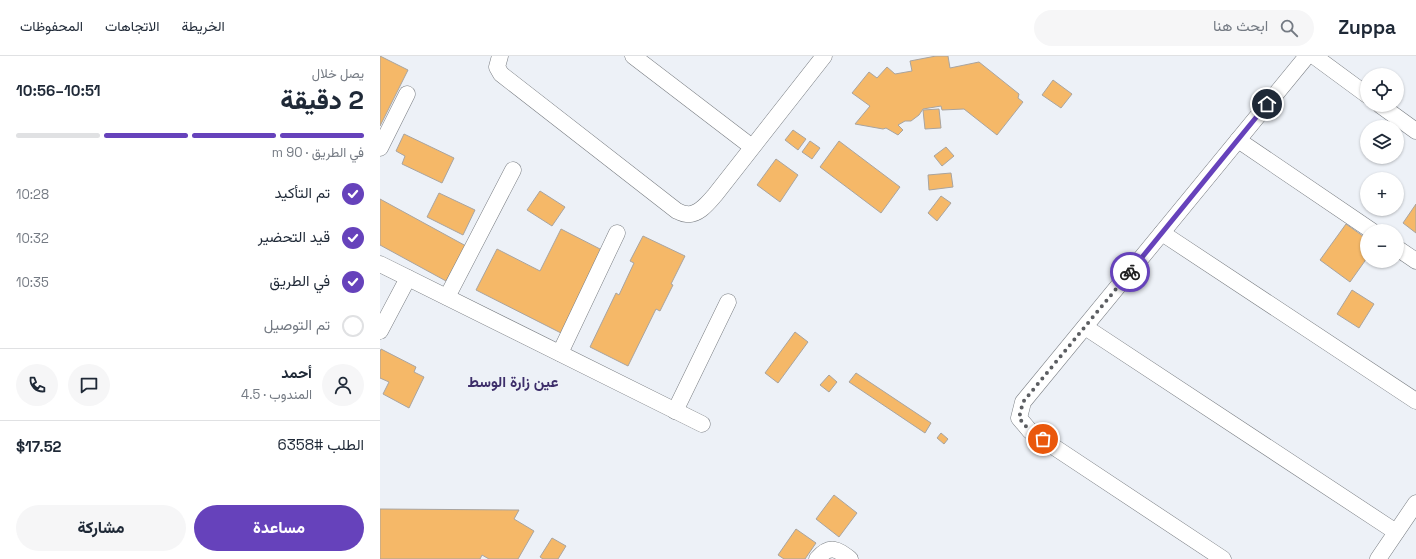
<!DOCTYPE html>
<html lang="ar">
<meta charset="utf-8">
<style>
:root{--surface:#fff;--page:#f6f6f7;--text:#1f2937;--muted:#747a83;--line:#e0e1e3;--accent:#6642bb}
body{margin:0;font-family:"Space Grotesk",Vazirmatn,sans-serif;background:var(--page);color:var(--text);direction:rtl;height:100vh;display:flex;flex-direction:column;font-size:15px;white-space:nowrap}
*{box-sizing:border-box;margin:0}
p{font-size:13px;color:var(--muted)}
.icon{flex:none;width:22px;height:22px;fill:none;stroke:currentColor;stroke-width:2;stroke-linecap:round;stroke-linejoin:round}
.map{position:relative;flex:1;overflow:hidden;direction:ltr}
.sheet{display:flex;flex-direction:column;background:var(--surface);width:380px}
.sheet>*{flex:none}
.buttons{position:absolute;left:980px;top:12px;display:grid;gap:8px}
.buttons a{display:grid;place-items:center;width:44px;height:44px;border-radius:50%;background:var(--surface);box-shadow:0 1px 3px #0004;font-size:20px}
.pin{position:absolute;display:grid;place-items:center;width:34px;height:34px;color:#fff;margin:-17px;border:2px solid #fff;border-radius:50%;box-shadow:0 1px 4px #0007}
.courier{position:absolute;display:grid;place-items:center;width:40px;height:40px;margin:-20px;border:3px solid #6642bb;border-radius:50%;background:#fff;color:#222;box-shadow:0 1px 5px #0007}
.headline em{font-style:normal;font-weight:800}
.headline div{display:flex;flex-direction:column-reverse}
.headline{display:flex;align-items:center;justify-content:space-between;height:68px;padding:0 16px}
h1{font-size:26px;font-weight:800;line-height:30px}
.bar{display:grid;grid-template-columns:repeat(4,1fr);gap:6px 4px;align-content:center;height:48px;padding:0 16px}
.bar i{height:5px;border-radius:3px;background:var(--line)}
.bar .active{background:var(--accent)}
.bar p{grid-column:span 4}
.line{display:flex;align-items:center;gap:10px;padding:0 16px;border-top:1px solid var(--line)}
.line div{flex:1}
.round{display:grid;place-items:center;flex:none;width:42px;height:42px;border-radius:21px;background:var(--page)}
ol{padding:0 16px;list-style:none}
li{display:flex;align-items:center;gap:12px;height:44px}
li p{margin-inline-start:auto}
li .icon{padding:4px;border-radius:50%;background:var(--accent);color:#fff;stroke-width:4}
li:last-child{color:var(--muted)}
li i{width:22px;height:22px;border:2px solid var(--line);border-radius:50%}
.button{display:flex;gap:8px;margin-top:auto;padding:8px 16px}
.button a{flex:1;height:46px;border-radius:24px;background:var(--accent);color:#fff;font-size:16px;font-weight:800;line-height:46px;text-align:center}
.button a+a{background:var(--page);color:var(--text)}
header{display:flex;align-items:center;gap:24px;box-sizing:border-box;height:56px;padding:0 20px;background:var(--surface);border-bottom:1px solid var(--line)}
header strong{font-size:19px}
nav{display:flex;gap:22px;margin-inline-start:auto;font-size:14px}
.search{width:280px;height:36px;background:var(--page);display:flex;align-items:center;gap:10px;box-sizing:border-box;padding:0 14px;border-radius:22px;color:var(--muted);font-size:15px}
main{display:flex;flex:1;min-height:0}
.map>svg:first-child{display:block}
.building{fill:#f5b868;stroke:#a9a49f}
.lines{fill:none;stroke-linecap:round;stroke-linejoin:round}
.street-casing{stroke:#797d82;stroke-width:17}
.street{stroke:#fff;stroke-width:16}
.done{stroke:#5c5e62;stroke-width:4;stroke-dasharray:0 7.2}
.route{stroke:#6642bb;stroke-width:5}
.labels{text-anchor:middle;stroke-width:3;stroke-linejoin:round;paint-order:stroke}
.district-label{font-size:15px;font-weight:bold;fill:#3d2e6a;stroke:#edf1f7}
</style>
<header>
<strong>Zuppa</strong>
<div class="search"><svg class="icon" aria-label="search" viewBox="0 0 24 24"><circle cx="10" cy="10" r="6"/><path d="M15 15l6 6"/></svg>ابحث هنا</div>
<nav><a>الخريطة</a><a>الاتجاهات</a><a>المحفوظات</a></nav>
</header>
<main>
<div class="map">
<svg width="1036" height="503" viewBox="0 0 1036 503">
<rect width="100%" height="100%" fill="#edf1f7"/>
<!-- building -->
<g class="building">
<path d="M0,0L28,14L0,70Z"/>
<path d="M556,0H568L570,12L599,6L639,38L638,42L643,46L617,79L584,53L562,54L561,50L543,53L539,59L531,65H525L518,69L523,74L518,79L506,72L503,73L475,68L490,50L472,37L489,16L497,22L507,11L515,18L532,15L530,5Z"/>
<path d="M673,24L692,38L681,52L662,39Z"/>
<path d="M559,53L561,72L545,73L543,54Z"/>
<path d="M413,74L426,83L418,94L405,84Z"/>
<path d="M24,78L74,102L62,127L22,108L25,100L16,95Z"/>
<path d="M430,85L440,92L432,103L422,96Z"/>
<path d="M459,85L520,131L501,157L440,111Z"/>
<path d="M566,91L574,100L562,110L554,100Z"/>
<path d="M396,103L418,119L400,146L377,129Z"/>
<path d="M571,117L573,131L549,134L548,119Z"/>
<path d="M160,135L185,151L172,170L147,154Z"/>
<path d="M59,137L95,154L83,179L47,161Z"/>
<path d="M561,140L571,147L557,165L548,157Z"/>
<path d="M0,143L86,190L66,225L0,189Z"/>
<path d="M1036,148V177L1023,167Z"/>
<path d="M966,168L987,183L983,190L987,193V202L970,226L940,204Z"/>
<path d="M181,173L222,194L181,277L96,234L117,193L160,215Z"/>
<path d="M263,180L305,200L291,228L293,229L280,255L276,253L248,310L210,291L236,237L239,239L254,207L250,205Z"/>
<path d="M972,234L994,248L979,272L957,258Z"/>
<path d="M415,276L428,286L398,327L385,317Z"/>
<path d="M1,293L36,311L34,316L44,321L29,352L3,338L9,326L0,322V296Z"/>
<path d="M476,317L551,367L545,377L469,326Z"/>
<path d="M449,319L457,326L449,336L440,329Z"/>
<path d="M561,377L568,383L564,388L557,382Z"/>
<path d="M454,439L477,457L459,481L436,463Z"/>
<path d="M0,453L139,454L134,463L154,475L138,503H109L102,499L100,503H0Z"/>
<path d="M416,473L436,487L425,503H404L398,499Z"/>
<path d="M172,482L186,490L178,503H163L160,501Z"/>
</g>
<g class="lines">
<!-- street casing -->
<g class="street-casing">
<g id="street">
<path d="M120,0L117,11L121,18L297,155C300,156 303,158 306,158C318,160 328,147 335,139L444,0"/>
<path d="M253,0L372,91"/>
<path d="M934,0L987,39"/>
<path d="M1000,49L1036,75"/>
<path d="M858,84L992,175"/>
<path d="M0,92L27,38"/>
<path d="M782,177L1036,345"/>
<path d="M1017,192L1036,205"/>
<path d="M0,208L322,368"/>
<path d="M67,241L133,114"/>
<path d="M705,271L1016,476"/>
<path d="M0,275L28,222"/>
<path d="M180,297L237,177"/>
<path d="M295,355L348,246"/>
<path d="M437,503C450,488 457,493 470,503"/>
<path d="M843,503L650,375L639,362L643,346L927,0"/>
<path d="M998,503L1036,447"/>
</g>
</g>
<!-- street -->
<use href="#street" class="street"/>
</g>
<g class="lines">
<!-- done -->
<path class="done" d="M663,383L650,375L639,362L643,346L750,216"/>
<!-- route -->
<path class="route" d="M750,216L887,48"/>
</g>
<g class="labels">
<!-- district labels -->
<g class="district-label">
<text x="133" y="331">عين زارة الوسط</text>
</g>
</g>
</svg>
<div class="buttons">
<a><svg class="icon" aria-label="locate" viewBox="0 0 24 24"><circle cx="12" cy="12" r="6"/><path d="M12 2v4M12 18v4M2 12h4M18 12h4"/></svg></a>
<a><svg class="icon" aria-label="layers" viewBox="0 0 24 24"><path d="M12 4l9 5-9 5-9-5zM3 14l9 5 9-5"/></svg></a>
<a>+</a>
<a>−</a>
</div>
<div class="pin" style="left:663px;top:383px;background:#ea580c"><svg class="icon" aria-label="bag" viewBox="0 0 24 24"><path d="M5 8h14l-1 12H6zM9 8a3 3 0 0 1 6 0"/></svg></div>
<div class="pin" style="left:887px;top:48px;background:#1f2937"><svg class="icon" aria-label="home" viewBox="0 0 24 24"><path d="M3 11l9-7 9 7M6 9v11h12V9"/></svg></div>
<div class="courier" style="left:750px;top:216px"><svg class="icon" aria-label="bike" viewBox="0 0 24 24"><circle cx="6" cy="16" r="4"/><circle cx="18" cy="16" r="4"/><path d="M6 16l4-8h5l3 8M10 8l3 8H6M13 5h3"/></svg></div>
</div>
<section class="sheet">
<div class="headline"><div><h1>2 دقيقة</h1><p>يصل خلال</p></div><em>10:51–10:56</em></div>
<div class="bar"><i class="active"></i><i class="active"></i><i class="active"></i><i></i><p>في الطريق · 90 m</p></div>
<ol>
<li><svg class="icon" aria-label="check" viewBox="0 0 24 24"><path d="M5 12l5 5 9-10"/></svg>تم التأكيد<p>10:28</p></li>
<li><svg class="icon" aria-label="check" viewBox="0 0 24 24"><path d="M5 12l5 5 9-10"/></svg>قيد التحضير<p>10:32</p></li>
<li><svg class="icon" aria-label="check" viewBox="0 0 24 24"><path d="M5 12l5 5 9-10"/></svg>في الطريق<p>10:35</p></li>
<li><i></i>تم التوصيل</li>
</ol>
<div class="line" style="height:72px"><a class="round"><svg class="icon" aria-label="person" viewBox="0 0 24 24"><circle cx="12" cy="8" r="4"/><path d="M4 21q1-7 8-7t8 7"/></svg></a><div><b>أحمد</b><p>المندوب · 4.5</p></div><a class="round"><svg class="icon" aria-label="chat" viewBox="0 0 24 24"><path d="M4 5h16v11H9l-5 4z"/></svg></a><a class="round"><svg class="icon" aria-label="phone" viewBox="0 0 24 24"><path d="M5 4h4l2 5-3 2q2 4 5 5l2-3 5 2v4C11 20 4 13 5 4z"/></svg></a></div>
<div class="line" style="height:52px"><div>الطلب #6358</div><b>$17.52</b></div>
<div class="button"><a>مساعدة</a><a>مشاركة</a></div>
</section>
</main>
